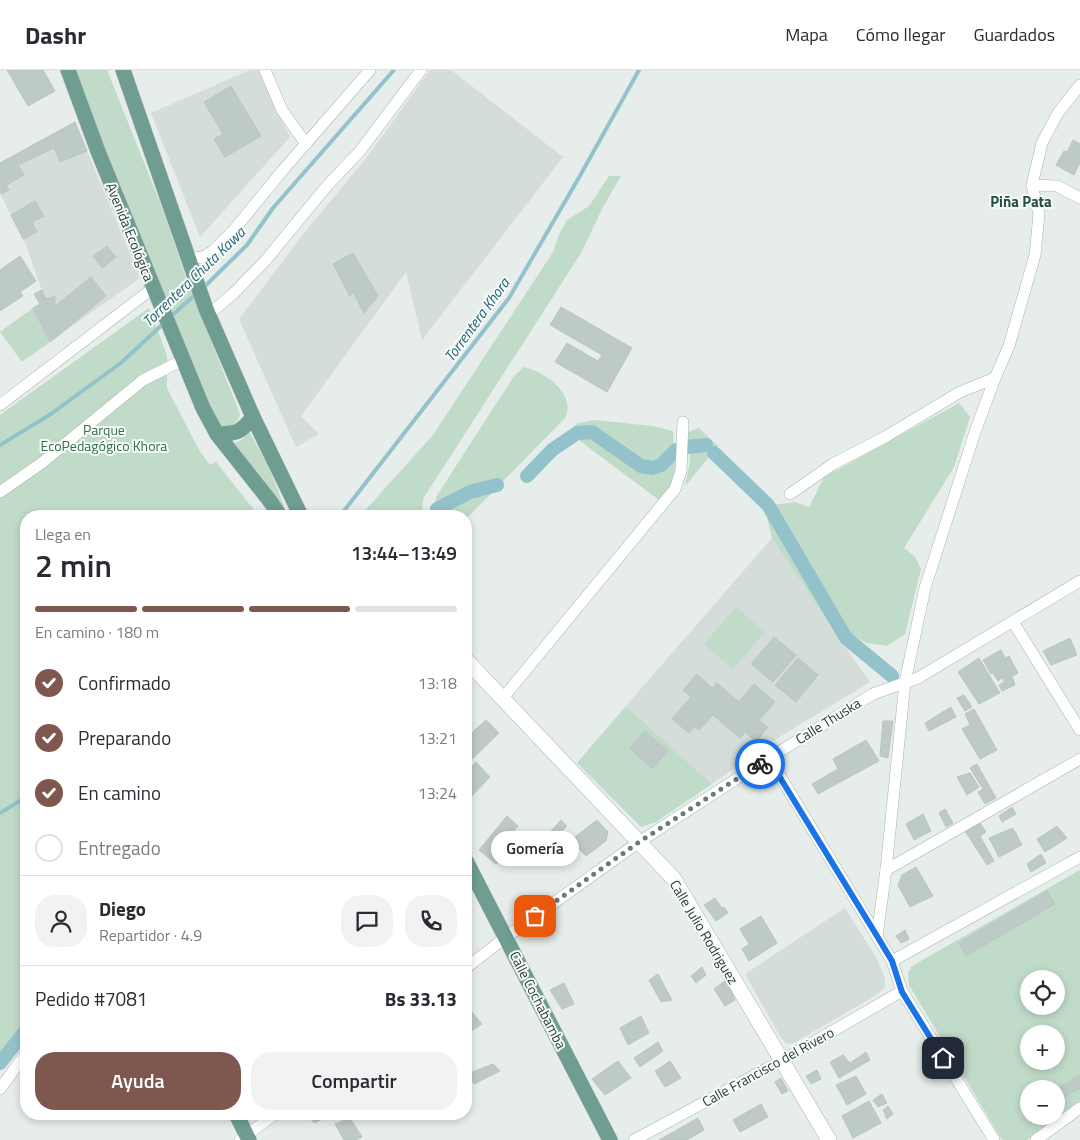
<!DOCTYPE html>
<html lang="es">
<meta charset="utf-8">
<style>
:root{--surface:#fff;--page:#f2f2f3;--text:#2b2b33;--muted:#7c7c81;--line:#e1e1e2;--accent:#7e574e}
body{margin:0;font-family:"Titillium Web",sans-serif;background:var(--page);color:var(--text);height:100vh;display:flex;flex-direction:column;font-size:19px;white-space:nowrap}
*{box-sizing:border-box;margin:0}
p{font-size:16px;color:var(--muted)}
.icon{flex:none;width:28px;height:28px;fill:none;stroke:currentColor;stroke-width:2;stroke-linecap:round;stroke-linejoin:round}
.map{position:relative;flex:1;overflow:hidden}
.drawer{position:absolute;left:20px;top:440px;width:452px;height:610px;display:flex;flex-direction:column;background:var(--surface);border-radius:20px;box-shadow:0 2px 8px #0003}
.drawer>*{flex:none}
.fabs{position:absolute;left:1020px;top:900px;display:grid;gap:10px}
.fabs a{display:grid;place-items:center;width:45px;height:45px;border-radius:50%;background:var(--surface);box-shadow:0 2px 8px #0003;font-size:25px}
.pin{position:absolute;display:grid;place-items:center;width:42px;height:42px;color:#fff;margin:-21px;border-radius:10px;box-shadow:0 2px 8px #0006}
.courier{position:absolute;display:grid;place-items:center;width:50px;height:50px;margin:-25px;border:4px solid #1a73e8;border-radius:50%;background:#fff;color:#222;box-shadow:0 1px 6px #0007}
.bubble{position:absolute;height:35px;border-radius:18px;background:var(--surface);box-shadow:0 2px 8px #0003;font-size:16px;font-weight:600;line-height:35px;text-align:center}
.overview em{font-style:normal;font-weight:600}
.overview div{display:flex;flex-direction:column-reverse}
.overview{display:flex;align-items:center;justify-content:space-between;height:85px;padding:0 15px}
h1{font-size:32px;font-weight:600;line-height:38px}
.bar{display:grid;grid-template-columns:repeat(4,1fr);gap:8px 5px;align-content:center;height:60px;padding:0 15px}
.bar i{height:6px;border-radius:4px;background:var(--line)}
.bar .selected{background:var(--accent)}
.bar p{grid-column:span 4}
.line{display:flex;align-items:center;gap:12px;padding:0 15px;border-top:1px solid var(--line)}
.line div{flex:1}
.round{display:grid;place-items:center;flex:none;width:52px;height:52px;border-radius:20px;background:var(--page)}
ol{padding:0 15px;list-style:none}
li{display:flex;align-items:center;gap:15px;height:55px}
li p{margin-inline-start:auto}
li .icon{padding:5px;border-radius:50%;background:var(--accent);color:#fff;stroke-width:4}
li:last-child{color:var(--muted)}
li i{width:28px;height:28px;border:2px solid var(--line);border-radius:50%}
.button{display:flex;gap:10px;margin-top:auto;padding:10px 15px}
.button a{flex:1;height:58px;border-radius:20px;background:var(--accent);color:#fff;font-size:20px;font-weight:600;line-height:58px;text-align:center}
.button a+a{background:var(--page);color:var(--text)}
header{display:flex;align-items:center;gap:30px;box-sizing:border-box;height:70px;padding:0 25px;background:var(--surface);border-bottom:1px solid var(--line)}
header strong{font-size:24px}
nav{display:flex;gap:28px;margin-inline-start:auto;font-size:18px}
.map>svg:first-child{display:block}
.built{fill:#d4ddd9}
.green{fill:#c1dbc9;fill-rule:evenodd}
.lines{fill:none;stroke-linecap:round;stroke-linejoin:round}
.stream{stroke:#94c2cb;stroke-width:4}
.canal{stroke:#94c2cb;stroke-width:14}
.building{fill:#becac6;stroke:#b9c6c1}
.minor-casing{stroke:#a9b5b1;stroke-width:12}
.secondary-casing{stroke:#a2b4ae;stroke-width:16}
.primary-casing{stroke:#c2c9c7;stroke-width:16}
.minor{stroke:#fff;stroke-width:11}
.secondary{stroke:#fff;stroke-width:15}
.primary{stroke:#6f9d92;stroke-width:15}
.done{stroke:#697b76;stroke-width:5;stroke-dasharray:0 9}
.route{stroke:#1a73e8;stroke-width:6}
.labels{text-anchor:middle;stroke-width:4;stroke-linejoin:round;paint-order:stroke}
.street-label{font-size:14px;fill:#263d37;stroke:#f6faf8}
.park-label{font-size:14px;fill:#356f4d;stroke:#f6faf8}
.neighbourhood-label{font-size:15px;font-weight:bold;fill:#244d44;stroke:#f6faf8}
.water-label{font-size:15px;font-style:italic;fill:#276573;stroke:#f6faf8}
</style>
<header>
<strong>Dashr</strong>
<nav><a>Mapa</a><a>Cómo llegar</a><a>Guardados</a></nav>
</header>
<div class="map">
<svg width="1080" height="1070" viewBox="0 0 1080 1070">
<rect width="100%" height="100%" fill="#e6edea"/>
<!-- built -->
<g class="built">
<path d="M250,0H259L290,67L200,167L151,43Z"/>
<path d="M430,0H451L563,87L422,270L406,202L301,346L319,364L296,377L239,249L305,162L367,87Z"/>
<path d="M75,52L140,208L58,266L26,175L0,123V93Z"/>
<path d="M772,468L838,567L870,612L776,669L712,714L626,636Z"/>
<path d="M845,838L877,889L885,909V918L873,927L794,973L787,974L781,968L745,904Z"/>
</g>
<!-- green -->
<g class="green">
<path d="M72,0H107L163,140L185,205L240,344C237,356 229,357 218,356Z"/>
<path d="M609,106H621L603,137L581,183L423,429L422,446H360L433,365L553,182L559,164L567,150L589,136Z"/>
<path d="M33,238L50,272L22,292L0,262Z"/>
<path d="M149,238L167,285V318L199,380L210,395L216,392L254,440L250,444L251,446H26V948L0,983V345Z"/>
<path d="M524,297C545,302 577,324 565,348L466,449V446H434L436,427L514,306Z"/>
<path d="M959,333L970,347L954,397L904,478L915,487L921,499L905,564L887,576L866,573L850,563L838,567L772,468L764,436L795,432L809,437L824,407Z"/>
<path d="M595,350L653,356L673,361L675,399L671,415L659,430L568,362L578,353Z"/>
<path d="M699,358L718,376L685,416L690,391L688,362Z"/>
<path d="M249,362L266,390L288,446H286L233,374L243,369Z"/>
<path d="M736,537L765,562L733,599L704,574Z"/>
<path d="M626,636L712,714L656,752L641,757L577,693Z"/>
<path d="M1080,800V1031L1027,1070H1002L909,915L908,903L912,896ZM1029,909H1056V936H1029ZM1029,964H1056V991H1029ZM1029,1019H1056V1046H1029Z"/>
</g>
<g class="lines">
<!-- stream -->
<g class="stream">
<path d="M203,218L247,175L273,138L394,0"/>
<path d="M169,248L196,224"/>
<path d="M0,375L51,344L122,292L164,253"/>
<path d="M340,446L509,228L581,104L639,0"/>
<path d="M0,743L26,727"/>
</g>
<!-- canal -->
<g class="canal">
<path d="M686,377L706,375"/>
<path d="M714,383L768,435L846,568L892,606"/>
<path d="M527,406L552,380L577,363L592,362L641,396L653,398L661,395L676,380"/>
<path d="M437,439L470,422L497,415"/>
<path d="M0,993L26,960"/>
</g>
</g>
<!-- building -->
<g class="building">
<path d="M7,0H43L55,21L28,36Z"/>
<path d="M231,16L261,66L225,87L214,69L223,64L204,32Z"/>
<path d="M75,52L87,81L60,92L54,78L18,95L24,105L6,115L9,120L1,124L0,93Z"/>
<path d="M1073,70L1080,74V93L1074,105L1056,95L1064,81L1067,82Z"/>
<path d="M35,131L44,146L32,152L37,162L23,169L11,145Z"/>
<path d="M107,176L116,187L102,198L93,186Z"/>
<path d="M353,183L378,226L364,243L353,222L350,226L333,194Z"/>
<path d="M20,186L36,211L20,222L23,226L0,241V200Z"/>
<path d="M91,207L106,226L71,255L55,236Z"/>
<path d="M42,220L58,266L50,272L33,238L40,234L34,224Z"/>
<path d="M55,226V236L71,255L58,266L45,229Z"/>
<path d="M561,237L632,278L607,322L555,292L567,273L598,291L602,285L550,255Z"/>
<path d="M774,567L796,585L773,612L751,594Z"/>
<path d="M1070,568L1077,585L1051,595L1043,581Z"/>
<path d="M1001,580L1005,588L1009,586L1018,603L1004,611L1002,608L998,611L993,603L991,604L983,590Z"/>
<path d="M798,588L818,605L796,632L775,615Z"/>
<path d="M979,588L1000,623L979,634L958,602Z"/>
<path d="M697,604L712,618L717,613L739,632L754,614L775,632L759,650L768,657L756,672L745,662L740,668L713,645L699,660L694,657L689,663L672,649L691,627L683,620Z"/>
<path d="M1012,607L1015,615L1002,621L999,615Z"/>
<path d="M964,625L972,637L965,641L957,628Z"/>
<path d="M951,637L956,647L929,661L925,653Z"/>
<path d="M974,639L997,680L980,689L962,659L970,655L965,644Z"/>
<path d="M486,650L499,663L466,695V668Z"/>
<path d="M883,651H893L888,688L880,686Z"/>
<path d="M645,661L668,681L652,699L630,678Z"/>
<path d="M866,670L879,691L818,724L812,714L838,699L833,689Z"/>
<path d="M476,692L490,707L466,732V702Z"/>
<path d="M977,694L996,728L985,734L978,722L983,719L970,698Z"/>
<path d="M970,703L979,717L967,725L957,707Z"/>
<path d="M1012,737L1016,744L1002,752L999,746Z"/>
<path d="M945,739L953,753L946,757L939,743Z"/>
<path d="M923,744L931,761L914,770L906,754Z"/>
<path d="M507,746L518,756L501,776L507,781L496,794L479,780Z"/>
<path d="M561,750L567,756L562,761L563,771L569,776L561,784L543,770Z"/>
<path d="M597,750L608,762L606,771L586,786L571,770Z"/>
<path d="M980,753L986,762L980,766L994,791L987,795L965,761Z"/>
<path d="M1057,756L1067,768L1045,782L1037,769Z"/>
<path d="M1013,758L1022,775L999,787L989,768Z"/>
<path d="M1041,784L1046,793L1031,802L1027,794Z"/>
<path d="M916,797L933,826L910,837L898,815L902,805Z"/>
<path d="M1047,821L1055,834L966,886L959,873Z"/>
<path d="M715,828L722,838L724,837L728,843L716,851L704,835Z"/>
<path d="M761,846L777,873L749,891L742,879L749,874L740,859Z"/>
<path d="M905,860L909,869L901,873L896,866Z"/>
<path d="M702,897L706,905L696,913L691,906Z"/>
<path d="M658,904L672,930L661,932L649,910Z"/>
<path d="M726,910L735,930L725,936L714,919Z"/>
<path d="M564,913L574,934L562,939L550,920Z"/>
<path d="M466,935L482,954L466,964Z"/>
<path d="M641,946L649,963L628,975L620,958Z"/>
<path d="M658,972L663,981L640,997L634,988Z"/>
<path d="M866,982L870,990L839,1008L830,992L843,985L850,993Z"/>
<path d="M618,991L631,1008L605,1025L592,1009Z"/>
<path d="M670,991L681,1008L665,1017L655,1001Z"/>
<path d="M493,994L500,1001L474,1014L470,1003Z"/>
<path d="M817,1000L821,1009L811,1014L806,1006Z"/>
<path d="M1080,1005V1018L1056,1032V1019Z"/>
<path d="M856,1006L866,1024L847,1035L836,1015Z"/>
<path d="M781,1008L788,1021L782,1024L775,1012Z"/>
<path d="M882,1024L887,1033L878,1037L873,1030Z"/>
<path d="M869,1031L881,1053L853,1068L842,1046Z"/>
<path d="M761,1034L768,1047L740,1062L733,1050Z"/>
<path d="M888,1036L893,1044L887,1049L883,1040Z"/>
<path d="M308,1044H323L324,1048L314,1053Z"/>
<path d="M350,1048L362,1067L356,1070H344L335,1054Z"/>
<path d="M698,1048L704,1060L687,1070H659Z"/>
</g>
<g class="lines">
<!-- minor casing -->
<g class="minor-casing">
<g id="minor">
<path d="M265,0L282,40L306,74"/>
<path d="M1032,115L1057,116L1080,128"/>
<path d="M187,189L203,187L213,181L233,161L283,100L370,0"/>
<path d="M208,245L234,223L266,190L326,117L360,81L421,0"/>
<path d="M0,335L153,218"/>
<path d="M0,422L43,392L143,310L183,290"/>
<path d="M790,424L833,394L885,367L960,322L995,308"/>
<path d="M1013,552L1080,660"/>
<path d="M503,628L675,419L681,401L683,352"/>
<path d="M769,688L877,866L892,891L902,921L994,1070"/>
<path d="M886,800L1080,689"/>
<path d="M877,866L886,800L905,612L925,518L975,362L995,308L1009,276L1035,185L1039,144L1032,115L1042,73L1058,43L1080,15"/>
<path d="M892,891L1080,787"/>
<path d="M466,898L506,867L639,772L769,688L873,624L918,608L1080,511"/>
<path d="M0,1019L26,983"/>
<path d="M240,1070L275,1044"/>
<path d="M634,1070L781,991L902,921"/>
<path d="M1036,1070L1080,1038"/>
</g>
</g>
<!-- secondary casing -->
<g class="secondary-casing">
<path id="secondary" d="M466,590L674,809L829,1070"/>
</g>
<!-- primary casing -->
<g class="primary-casing">
<g id="primary">
<path d="M68,0L99,84L203,338L217,364L270,431L280,446"/>
<path d="M123,0L206,239L253,347L301,446"/>
<path d="M217,364C237,364 241,362 253,347"/>
<path d="M466,791L610,1070"/>
<path d="M236,1044L249,1070"/>
</g>
</g>
<!-- minor -->
<use href="#minor" class="minor"/>
<!-- secondary -->
<use href="#secondary" class="secondary"/>
<!-- primary -->
<use href="#primary" class="primary"/>
</g>
<g class="lines">
<!-- done -->
<path class="done" d="M535,846L639,772L760,694"/>
<!-- route -->
<path class="route" d="M760,694L768,688L877,866L892,891L902,922L943,988"/>
</g>
<g class="labels">
<!-- street labels -->
<g class="street-label">
<text transform="translate(130 162) rotate(68)" y="5">Avenida Ecológica</text>
<text transform="translate(828 651) rotate(-32)" y="5">Calle Thuska</text>
<text transform="translate(704 862) rotate(59)" y="5">Calle Julio Rodriguez</text>
<text transform="translate(538 930) rotate(63)" y="5">Calle Cochabamba</text>
<text transform="translate(768 997) rotate(-29)" y="5">Calle Francisco del Rivero</text>
</g>
<!-- park labels -->
<g class="park-label">
<text x="104" y="365">Parque<tspan x="104" dy="16">EcoPedagógico Khora</tspan></text>
</g>
<!-- neighbourhood labels -->
<g class="neighbourhood-label">
<text x="1021" y="137">Piña Pata</text>
</g>
<!-- water labels -->
<g class="water-label">
<text transform="translate(194 207) rotate(-44)" y="5">Torrentera Chuta Kawa</text>
<text transform="translate(477 250) rotate(-54)" y="5">Torrentera Khora</text>
</g>
</g>
</svg>
<div class="fabs">
<a><svg class="icon" aria-label="locate" viewBox="0 0 24 24"><circle cx="12" cy="12" r="6"/><path d="M12 2v4M12 18v4M2 12h4M18 12h4"/></svg></a>
<a>+</a>
<a>−</a>
</div>
<div class="pin" style="left:535px;top:846px;background:#ea580c"><svg class="icon" aria-label="bag" viewBox="0 0 24 24"><path d="M5 8h14l-1 12H6zM9 8a3 3 0 0 1 6 0"/></svg></div>
<div class="pin" style="left:943px;top:988px;background:#1f2937"><svg class="icon" aria-label="home" viewBox="0 0 24 24"><path d="M3 11l9-7 9 7M6 9v11h12V9"/></svg></div>
<div class="courier" style="left:760px;top:694px"><svg class="icon" aria-label="bike" viewBox="0 0 24 24"><circle cx="6" cy="16" r="4"/><circle cx="18" cy="16" r="4"/><path d="M6 16l4-8h5l3 8M10 8l3 8H6M13 5h3"/></svg></div>
<div class="bubble" style="left:491px;top:761px;width:88px">Gomería</div>
<section class="drawer">
<div class="overview"><div><h1>2 min</h1><p>Llega en</p></div><em>13:44–13:49</em></div>
<div class="bar"><i class="selected"></i><i class="selected"></i><i class="selected"></i><i></i><p>En camino · 180 m</p></div>
<ol>
<li><svg class="icon" aria-label="check" viewBox="0 0 24 24"><path d="M5 12l5 5 9-10"/></svg>Confirmado<p>13:18</p></li>
<li><svg class="icon" aria-label="check" viewBox="0 0 24 24"><path d="M5 12l5 5 9-10"/></svg>Preparando<p>13:21</p></li>
<li><svg class="icon" aria-label="check" viewBox="0 0 24 24"><path d="M5 12l5 5 9-10"/></svg>En camino<p>13:24</p></li>
<li><i></i>Entregado</li>
</ol>
<div class="line" style="height:90px"><a class="round"><svg class="icon" aria-label="person" viewBox="0 0 24 24"><circle cx="12" cy="8" r="4"/><path d="M4 21q1-7 8-7t8 7"/></svg></a><div><b>Diego</b><p>Repartidor · 4.9</p></div><a class="round"><svg class="icon" aria-label="chat" viewBox="0 0 24 24"><path d="M4 5h16v11H9l-5 4z"/></svg></a><a class="round"><svg class="icon" aria-label="phone" viewBox="0 0 24 24"><path d="M5 4h4l2 5-3 2q2 4 5 5l2-3 5 2v4C11 20 4 13 5 4z"/></svg></a></div>
<div class="line" style="height:65px"><div>Pedido #7081</div><b>Bs 33.13</b></div>
<div class="button"><a>Ayuda</a><a>Compartir</a></div>
</section>
</div>
